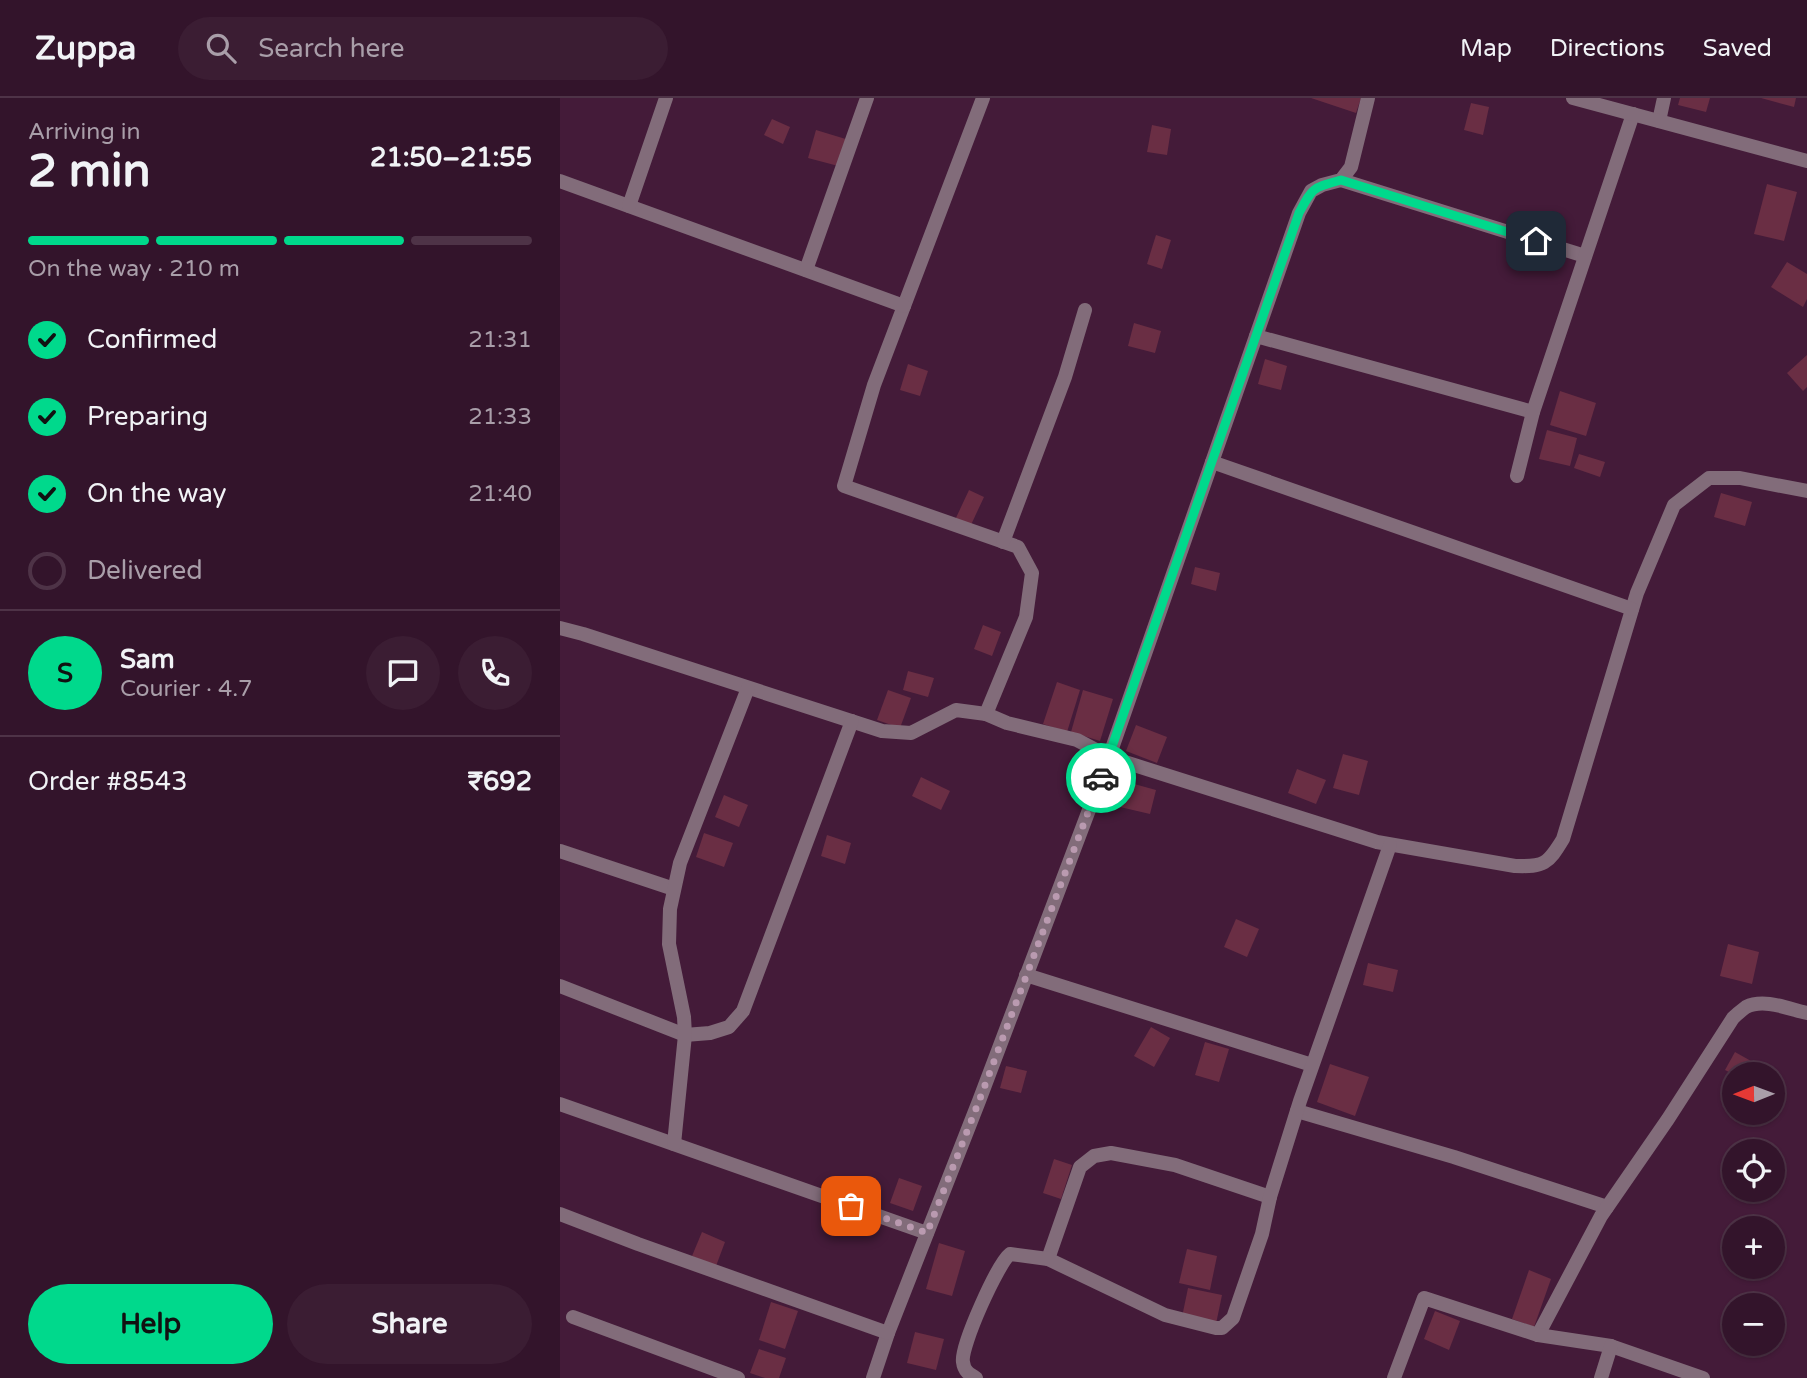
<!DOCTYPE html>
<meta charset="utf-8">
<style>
:root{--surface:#33142b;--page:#3b1d33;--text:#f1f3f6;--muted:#a99ea9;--line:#4e3347;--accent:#00d98c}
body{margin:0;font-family:"Varela Round",sans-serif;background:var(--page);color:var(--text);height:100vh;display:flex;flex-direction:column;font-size:26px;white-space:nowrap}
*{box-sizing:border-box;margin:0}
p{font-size:23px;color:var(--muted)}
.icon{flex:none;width:38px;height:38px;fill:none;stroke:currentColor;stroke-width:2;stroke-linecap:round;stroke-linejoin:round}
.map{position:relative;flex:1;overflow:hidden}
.details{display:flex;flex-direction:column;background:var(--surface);width:560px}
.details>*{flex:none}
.needle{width:46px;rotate:269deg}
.controls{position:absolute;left:1162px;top:964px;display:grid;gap:14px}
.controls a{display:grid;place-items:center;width:63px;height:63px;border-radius:50%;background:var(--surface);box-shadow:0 2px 5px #0004,0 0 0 2px var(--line);font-size:35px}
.pin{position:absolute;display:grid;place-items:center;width:60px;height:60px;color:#fff;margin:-30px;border-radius:14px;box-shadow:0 4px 10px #0006}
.courier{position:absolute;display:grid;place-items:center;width:70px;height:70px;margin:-35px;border:5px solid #00d98c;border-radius:50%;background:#fff;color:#222;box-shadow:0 2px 9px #0007}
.overview em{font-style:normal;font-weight:700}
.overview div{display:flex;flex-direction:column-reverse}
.overview{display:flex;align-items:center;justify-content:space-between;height:119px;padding:0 28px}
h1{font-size:46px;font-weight:700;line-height:52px}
.bar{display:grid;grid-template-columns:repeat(4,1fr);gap:10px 7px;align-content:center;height:84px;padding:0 28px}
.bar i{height:9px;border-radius:5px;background:var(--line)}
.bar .selected{background:var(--accent)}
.bar p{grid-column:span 4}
.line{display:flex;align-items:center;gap:18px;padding:0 28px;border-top:2px solid var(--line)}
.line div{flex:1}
.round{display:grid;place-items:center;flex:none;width:74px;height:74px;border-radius:37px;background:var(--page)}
ol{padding:0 28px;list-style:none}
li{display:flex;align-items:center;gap:21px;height:77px}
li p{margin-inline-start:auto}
li .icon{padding:7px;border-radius:50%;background:var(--accent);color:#111;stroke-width:4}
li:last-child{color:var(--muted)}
li i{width:38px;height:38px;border:4px solid var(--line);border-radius:50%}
.cta{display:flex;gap:14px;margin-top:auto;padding:14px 28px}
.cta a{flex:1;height:80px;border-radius:42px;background:var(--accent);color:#111;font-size:28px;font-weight:700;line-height:80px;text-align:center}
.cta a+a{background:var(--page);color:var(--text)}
header{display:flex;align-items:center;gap:42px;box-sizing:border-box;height:98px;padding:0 35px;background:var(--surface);border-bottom:2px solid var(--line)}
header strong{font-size:33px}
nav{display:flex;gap:38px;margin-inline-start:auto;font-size:24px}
.search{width:490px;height:63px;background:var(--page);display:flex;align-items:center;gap:18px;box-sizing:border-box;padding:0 24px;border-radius:38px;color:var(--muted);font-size:26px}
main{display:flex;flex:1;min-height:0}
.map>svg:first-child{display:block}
.building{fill:#6a2e44}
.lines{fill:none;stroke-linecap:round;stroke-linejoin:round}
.minor{stroke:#826c7a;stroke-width:14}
.tertiary{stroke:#826c7a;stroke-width:14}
.done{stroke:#ba9ab0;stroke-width:7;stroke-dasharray:0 12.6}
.route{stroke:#00d98c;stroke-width:9}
</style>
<header>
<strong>Zuppa</strong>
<div class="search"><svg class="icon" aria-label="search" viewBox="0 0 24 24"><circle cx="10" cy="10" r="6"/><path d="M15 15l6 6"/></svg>Search here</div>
<nav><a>Map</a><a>Directions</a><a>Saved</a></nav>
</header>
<main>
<section class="details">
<div class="overview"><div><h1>2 min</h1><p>Arriving in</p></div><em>21:50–21:55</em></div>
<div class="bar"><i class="selected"></i><i class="selected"></i><i class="selected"></i><i></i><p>On the way · 210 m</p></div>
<ol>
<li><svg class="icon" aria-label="check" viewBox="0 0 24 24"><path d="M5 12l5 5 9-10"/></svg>Confirmed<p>21:31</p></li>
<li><svg class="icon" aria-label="check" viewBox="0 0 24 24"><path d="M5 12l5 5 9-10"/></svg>Preparing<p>21:33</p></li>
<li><svg class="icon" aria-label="check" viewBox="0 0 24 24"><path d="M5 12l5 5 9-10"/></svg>On the way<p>21:40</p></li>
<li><i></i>Delivered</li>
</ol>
<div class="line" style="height:126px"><b class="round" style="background:var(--accent);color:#111">S</b><div><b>Sam</b><p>Courier · 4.7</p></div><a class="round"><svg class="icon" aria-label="chat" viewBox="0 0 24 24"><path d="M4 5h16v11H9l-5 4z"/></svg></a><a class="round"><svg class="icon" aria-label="phone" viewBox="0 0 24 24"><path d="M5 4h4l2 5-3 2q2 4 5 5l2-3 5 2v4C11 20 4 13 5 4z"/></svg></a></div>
<div class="line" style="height:91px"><div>Order #8543</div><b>₹692</b></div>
<div class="cta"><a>Help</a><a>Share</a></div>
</section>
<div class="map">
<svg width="1247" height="1280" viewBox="0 0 1247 1280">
<rect width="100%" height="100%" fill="#441b39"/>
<!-- building -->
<g class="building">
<path d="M751,0H801L796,15Z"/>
<path d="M1120,0H1150L1146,14L1118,7Z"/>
<path d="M1201,0H1236L1234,9Z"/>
<path d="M911,5L929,9L923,37L904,32Z"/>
<path d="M212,21L230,29L223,46L204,37Z"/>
<path d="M592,27L611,31L607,57L587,54Z"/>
<path d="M256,32L289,42L282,69L248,60Z"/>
<path d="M1207,86L1237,94L1224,143L1194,136Z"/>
<path d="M596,137L611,142L602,171L587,166Z"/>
<path d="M1227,164L1247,176V201L1243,209L1211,189Z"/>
<path d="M574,225L601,233L595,255L568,248Z"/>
<path d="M1247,257V289L1243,293L1227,275Z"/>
<path d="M705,261L727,268L721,292L698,286Z"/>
<path d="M348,266L368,273L360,298L340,292Z"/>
<path d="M1000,293L1036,305L1026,338L990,327Z"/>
<path d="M987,332L1017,340L1010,368L979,361Z"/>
<path d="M1019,356L1045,364L1040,379L1014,370Z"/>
<path d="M409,392L424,399L410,429L395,422Z"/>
<path d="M1161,395L1192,404L1185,428L1154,419Z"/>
<path d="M635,469L660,475L656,493L631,486Z"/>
<path d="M423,527L441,534L432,558L414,551Z"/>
<path d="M348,573L374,580L368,599L343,592Z"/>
<path d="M497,584L520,592L507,634L483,626Z"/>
<path d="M328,592L351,600L340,630L317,622Z"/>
<path d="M523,592L553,601L540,643L511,634Z"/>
<path d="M576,627L607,639L597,665L566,653Z"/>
<path d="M783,656L808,663L799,697L773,690Z"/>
<path d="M737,671L766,682L756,706L728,695Z"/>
<path d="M361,679L390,693L381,712L352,698Z"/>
<path d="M567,684L596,692L590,716L560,709Z"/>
<path d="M164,697L188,707L179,729L155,719Z"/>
<path d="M144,735L173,745L164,769L136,759Z"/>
<path d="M267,737L291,745L285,766L261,758Z"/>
<path d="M676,821L699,831L687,859L664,849Z"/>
<path d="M1168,846L1199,854L1192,886L1160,878Z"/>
<path d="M808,865L838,872L833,894L803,887Z"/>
<path d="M591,929L610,940L594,969L574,958Z"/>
<path d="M645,944L669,951L659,984L635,977Z"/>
<path d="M1175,954L1207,972L1204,976H1173L1165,972Z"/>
<path d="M770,966L809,979L795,1018L757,1004Z"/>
<path d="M446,968L467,973L461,995L440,990Z"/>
<path d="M494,1061L512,1067L501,1101L483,1095Z"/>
<path d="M339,1080L362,1088L353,1113L330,1105Z"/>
<path d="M142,1134L165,1144L156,1168L132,1158Z"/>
<path d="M379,1145L405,1153L392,1198L366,1191Z"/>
<path d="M627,1151L657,1158L650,1192L619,1185Z"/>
<path d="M969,1172L991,1181L974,1229L952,1221Z"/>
<path d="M628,1190L662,1197L656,1226L622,1219Z"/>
<path d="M211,1204L238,1213L225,1251L199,1242Z"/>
<path d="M875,1213L900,1223L889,1252L864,1241Z"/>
<path d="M355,1234L384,1241L376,1272L347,1265Z"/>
<path d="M199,1251L226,1260L219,1280H205L190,1275Z"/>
</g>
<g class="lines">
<!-- minor -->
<g class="minor">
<path d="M423,0L314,287L284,388L458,449L472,475L466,519L426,616"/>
<path d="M808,0L791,69L781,82L762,87L751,93L739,115L549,659L817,744L955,768C984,769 988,766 1003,741L1077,495L1114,407L1149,380H1180L1247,393"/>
<path d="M1099,23L1104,0"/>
<path d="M781,82L1025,158"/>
<path d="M0,83L344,208"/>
<path d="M69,108L106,0"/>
<path d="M246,172L307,0"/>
<path d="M696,238L973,314"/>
<path d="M652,364L1072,511"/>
<path d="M957,378L973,314L1073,16"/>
<path d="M443,444L505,279L525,212"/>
<path d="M0,530L23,536L322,633L351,635L396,612L426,616L447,625L517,642L549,659L419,1003L328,1235L313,1280"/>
<path d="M0,753L114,791"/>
<path d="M466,877L752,967"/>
<path d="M0,888L125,937L150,935L169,929L183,913L292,623"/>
<path d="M0,1006L367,1135"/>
<path d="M737,1013L894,1059L1047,1109"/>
<path d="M114,1046L125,937L124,919L109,846L110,811L120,765L188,590"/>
<path d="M0,1116L78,1146L328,1235"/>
<path d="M488,1161L520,1069L534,1058L551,1055L615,1067L710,1099"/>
<path d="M13,1219L178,1280"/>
<path d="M978,1237L1041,1118L1108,1021L1173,920C1177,916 1182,912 1186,909C1204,900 1229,911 1247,915"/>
<path d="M416,1280C409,1276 404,1273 403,1264C400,1249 438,1165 450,1156L488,1161L605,1217L656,1230H662L673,1220L702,1136L710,1099L740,1003L830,747"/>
<path d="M834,1280L864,1200L978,1237L1051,1248L1143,1280"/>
<path d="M1041,1280L1051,1248"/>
</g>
<!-- tertiary -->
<path class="tertiary" d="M1013,0L1247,63"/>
</g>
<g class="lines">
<!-- done -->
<path class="done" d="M291,1108L367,1135L419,1003L541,680"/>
<!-- route -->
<path class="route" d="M541,680L739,115C753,89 752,90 781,82L976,143"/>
</g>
</svg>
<div class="controls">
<a><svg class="needle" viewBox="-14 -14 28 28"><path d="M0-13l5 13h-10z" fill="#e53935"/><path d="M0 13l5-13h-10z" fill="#a99ea9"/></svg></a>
<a><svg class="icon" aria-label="locate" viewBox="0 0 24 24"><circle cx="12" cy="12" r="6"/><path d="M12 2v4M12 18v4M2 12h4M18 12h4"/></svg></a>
<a>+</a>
<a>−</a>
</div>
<div class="pin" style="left:291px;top:1108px;background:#ea580c"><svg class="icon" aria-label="bag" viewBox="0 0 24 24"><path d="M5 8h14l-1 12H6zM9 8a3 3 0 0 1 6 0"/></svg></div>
<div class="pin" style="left:976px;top:143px;background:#1f2937"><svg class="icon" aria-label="home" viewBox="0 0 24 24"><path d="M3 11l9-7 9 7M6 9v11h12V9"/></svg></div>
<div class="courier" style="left:541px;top:680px"><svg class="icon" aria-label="car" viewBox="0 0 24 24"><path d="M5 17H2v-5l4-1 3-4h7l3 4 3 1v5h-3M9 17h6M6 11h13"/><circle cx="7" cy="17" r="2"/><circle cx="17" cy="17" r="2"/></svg></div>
</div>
</main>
